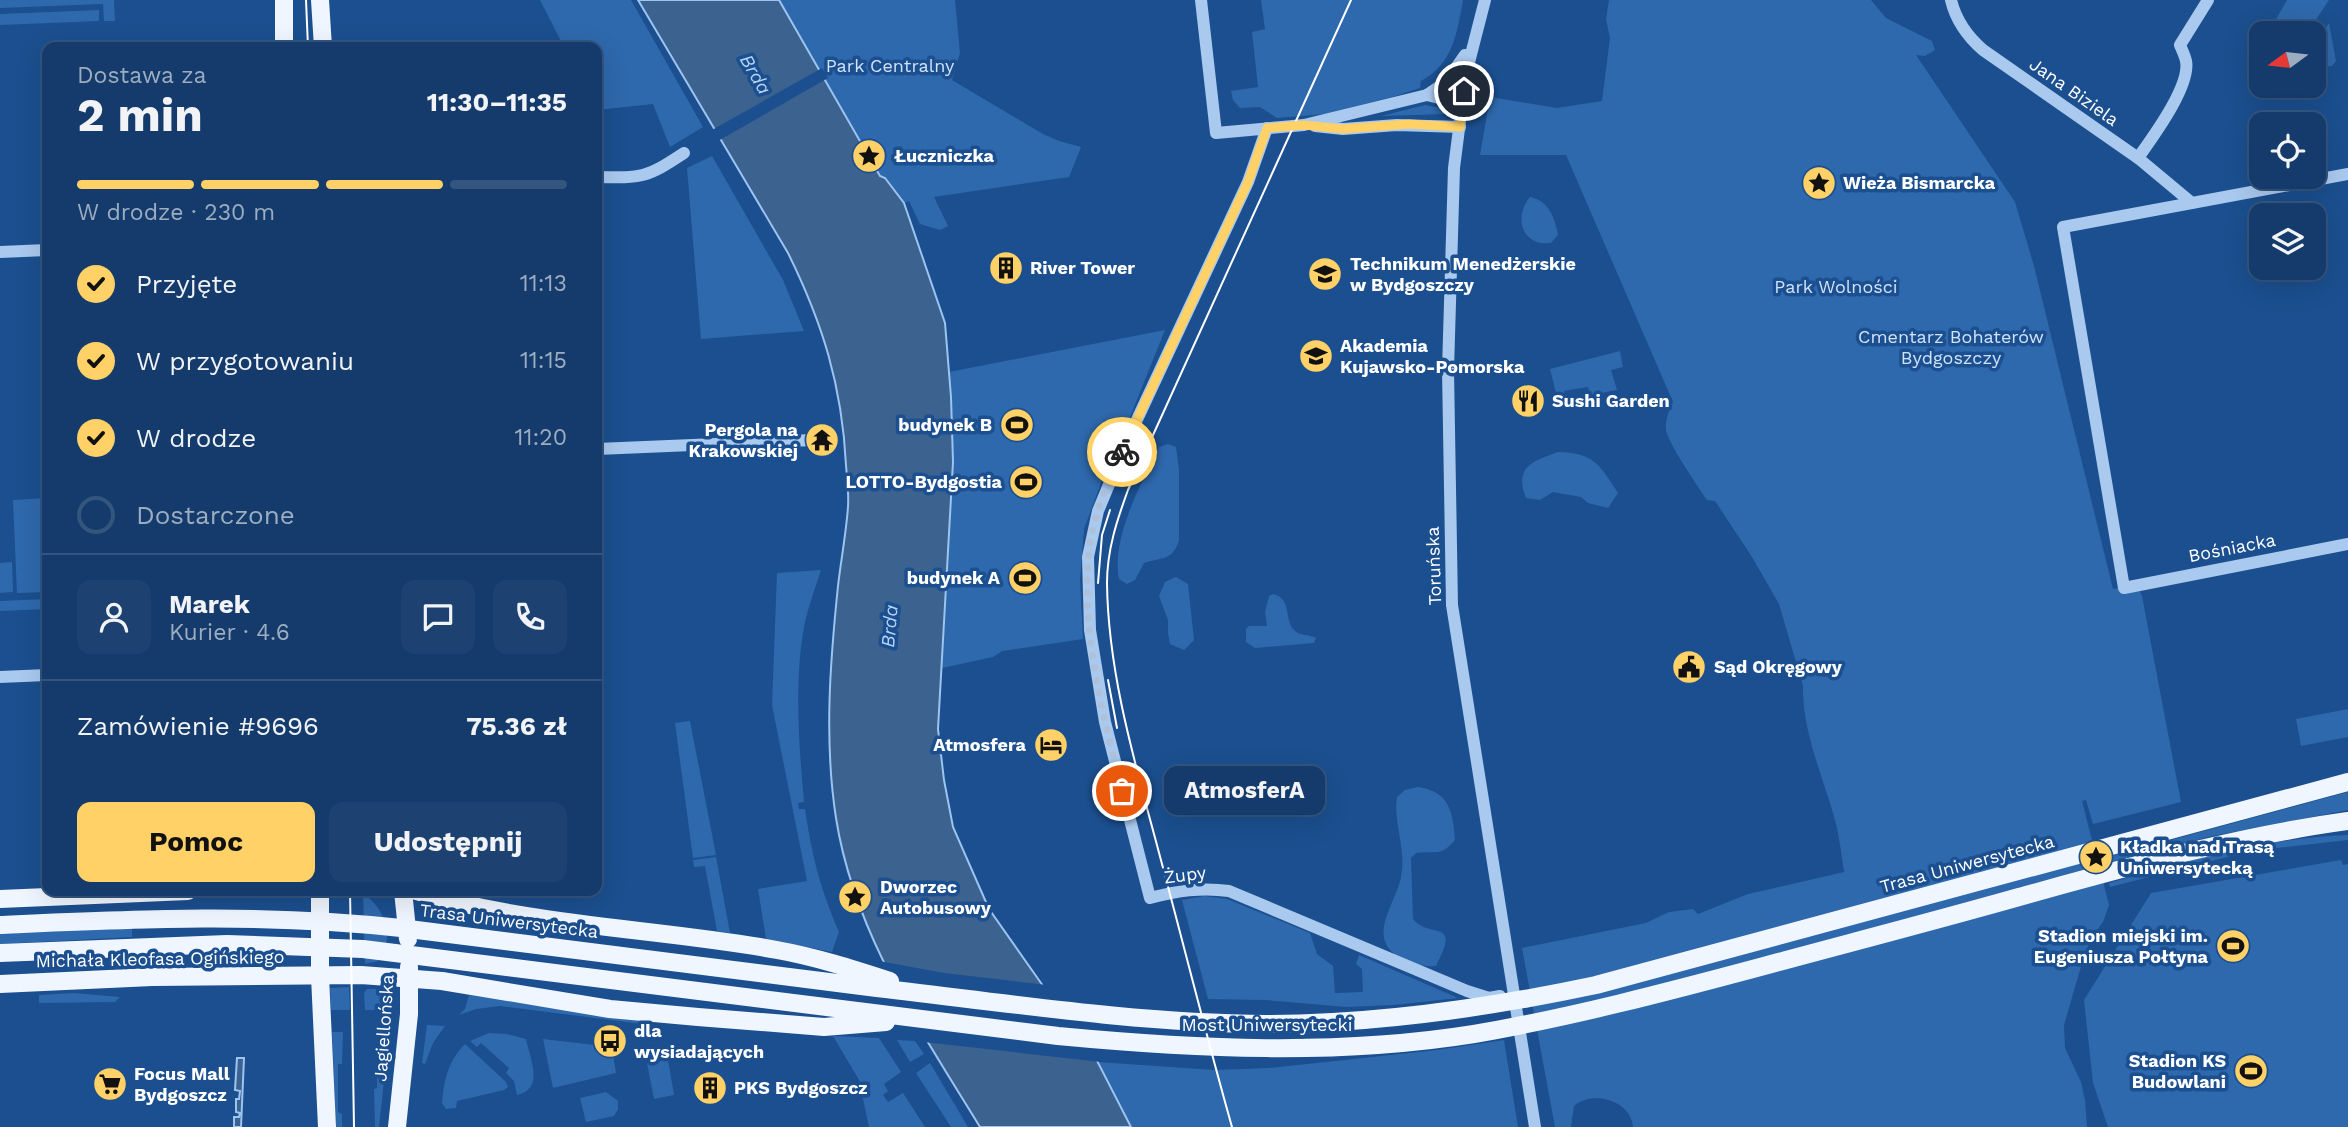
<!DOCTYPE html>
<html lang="pl">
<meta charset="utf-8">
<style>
:root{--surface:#143b6b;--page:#1d4271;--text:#f1f3f6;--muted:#9dadc1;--line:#33557e;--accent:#ffd166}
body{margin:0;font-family:"Work Sans",sans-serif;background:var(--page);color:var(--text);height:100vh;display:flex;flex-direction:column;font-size:26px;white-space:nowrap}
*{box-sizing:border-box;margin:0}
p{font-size:23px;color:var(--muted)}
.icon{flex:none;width:38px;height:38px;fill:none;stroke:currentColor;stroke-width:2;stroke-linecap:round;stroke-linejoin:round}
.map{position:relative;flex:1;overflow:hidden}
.panel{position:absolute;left:42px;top:42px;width:560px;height:854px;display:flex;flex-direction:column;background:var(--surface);border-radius:14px;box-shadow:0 7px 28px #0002,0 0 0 2px var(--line)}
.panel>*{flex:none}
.needle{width:46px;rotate:255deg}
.tools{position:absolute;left:2249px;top:21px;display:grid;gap:14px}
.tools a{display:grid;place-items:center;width:77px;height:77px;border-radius:14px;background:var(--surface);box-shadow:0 7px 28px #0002,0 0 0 2px var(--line);font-size:35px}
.pin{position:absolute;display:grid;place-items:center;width:60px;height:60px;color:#fff;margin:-30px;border:4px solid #fff;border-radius:50%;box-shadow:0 2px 7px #0007}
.courier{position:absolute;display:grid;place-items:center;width:70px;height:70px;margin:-35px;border:5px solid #ffd166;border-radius:50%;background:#fff;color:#222;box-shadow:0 2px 9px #0007}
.bubble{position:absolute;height:49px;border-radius:14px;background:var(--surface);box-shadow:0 7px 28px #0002,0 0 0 2px var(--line);font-size:23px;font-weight:700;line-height:49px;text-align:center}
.summary em{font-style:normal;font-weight:700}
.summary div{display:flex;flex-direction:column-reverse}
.summary{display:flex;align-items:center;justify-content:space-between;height:119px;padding:0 35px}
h1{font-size:46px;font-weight:700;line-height:52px}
.bar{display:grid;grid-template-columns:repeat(4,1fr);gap:10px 7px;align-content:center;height:84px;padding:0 35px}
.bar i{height:9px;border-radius:5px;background:var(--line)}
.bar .on{background:var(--accent)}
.bar p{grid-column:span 4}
.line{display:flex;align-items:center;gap:18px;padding:0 35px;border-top:2px solid var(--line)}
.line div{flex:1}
.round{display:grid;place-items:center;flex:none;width:74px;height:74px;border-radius:14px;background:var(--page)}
ol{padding:0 35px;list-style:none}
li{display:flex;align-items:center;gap:21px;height:77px}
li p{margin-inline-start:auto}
li .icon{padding:7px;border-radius:50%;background:var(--accent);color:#111;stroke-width:4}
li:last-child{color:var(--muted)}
li i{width:38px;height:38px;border:4px solid var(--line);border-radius:50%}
.cta{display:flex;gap:14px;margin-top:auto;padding:14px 35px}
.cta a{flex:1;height:80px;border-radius:14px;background:var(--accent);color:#111;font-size:28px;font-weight:700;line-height:80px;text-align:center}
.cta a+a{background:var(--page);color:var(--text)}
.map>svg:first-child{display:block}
.green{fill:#2e69ad}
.water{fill:#3c6290;stroke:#9cc4f0;stroke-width:2}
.pier{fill:#1b4f8f}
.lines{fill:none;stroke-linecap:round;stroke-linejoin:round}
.minor{stroke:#a9c9ee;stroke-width:12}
.major{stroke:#f0f6ff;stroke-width:18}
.tram{stroke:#fff;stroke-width:2}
.done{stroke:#afc1d8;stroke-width:7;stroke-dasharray:0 12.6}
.route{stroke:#ffd166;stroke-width:9}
.labels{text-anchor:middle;stroke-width:7;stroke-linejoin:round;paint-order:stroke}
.park-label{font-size:18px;fill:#cfe3fa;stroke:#1b4f8f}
.street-label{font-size:18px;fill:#fff;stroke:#1b4f8f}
.poi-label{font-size:18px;font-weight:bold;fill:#fff;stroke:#1b4f8f;text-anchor:start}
.water-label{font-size:19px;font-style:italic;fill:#b5d3f5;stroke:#1b4f8f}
</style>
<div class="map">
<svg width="2348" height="1127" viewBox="0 0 2348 1127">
<rect width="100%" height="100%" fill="#1b4f8f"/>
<!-- green -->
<g class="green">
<path d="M0,0H114L115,21H104L103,4L0,8Z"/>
<path d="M540,0H631L703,127L670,147L653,104L597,110V47H564Z"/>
<path d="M779,0H955L960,53L952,80L1043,134L1059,141L1081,147L1069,177L934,197L948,226L940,230L920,224L909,201L904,203L885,178L880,176Z"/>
<path d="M1261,0H1463C1457,33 1453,64 1421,81L1420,88L1392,97L1325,114L1277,118L1260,107L1240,108L1233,100L1231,91L1258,87L1252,32L1265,29Z"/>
<path d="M1609,0H1871L1886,18L1932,41L1935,50L1925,56L1916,55L2015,202L2034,266L2113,589L2137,585L2142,596L2181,802L2093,824L2086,800L2082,801L2097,860L2348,792V810L2213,836L2099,865L2109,905L2103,922L2095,933L2085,953L2064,1025L2065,1048L2081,1082L2085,1100L2087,1127H1633C1631,1100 1592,1090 1574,1106L1571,1127H1555L1522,948L1646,923L1669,912L1693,909L1698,914L1748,894L1844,872C1841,852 1839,832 1833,813C1821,772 1802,729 1803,686L1779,604L1752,557L1715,501L1707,500C1698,487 1668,443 1666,430C1665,422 1669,409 1673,402L1566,155H1480L1490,97L1557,108L1602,101L1610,38L1606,19Z"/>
<path d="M2287,0H2329L2307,33H2291L2275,21Z"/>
<path d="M99,10V21L0,25V14Z"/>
<path d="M2329,23L2336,61L2332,66L2314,67V46Z"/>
<path d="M1425,105L1441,108L1446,114L1381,116Z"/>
<path d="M712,156L783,280L804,331L701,339L687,168Z"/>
<path d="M1530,197C1549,201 1555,218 1558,235L1551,243C1522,247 1513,217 1530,197Z"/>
<path d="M1165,330L1128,422L1115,445L1084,529L1080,580L1083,639L1002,651L993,657L942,668L953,462L949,372Z"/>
<path d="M1620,351L1623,367L1611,370L1617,390L1590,395L1588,387L1564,391L1565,399L1558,401L1550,369Z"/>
<path d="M1168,444L1176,447L1179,470V540C1173,561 1162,557 1144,563L1135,580L1127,584L1119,579C1111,538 1141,484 1159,447Z"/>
<path d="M1558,452C1594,453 1599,464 1618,493L1608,508L1588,503L1581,497L1553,492L1540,500L1526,498C1513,465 1535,461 1558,452Z"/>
<path d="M47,498V592L17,593L13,500Z"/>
<path d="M12,562L13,592L0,593V563Z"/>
<path d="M821,570C815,589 808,607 804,627C794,684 799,745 804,802L798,803L799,809H805C812,856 820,888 839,932L832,952L766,939L758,889L807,881L772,705L777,573Z"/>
<path d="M1176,577L1188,584L1194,640L1184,650L1170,644L1168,633V620L1159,596L1165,582Z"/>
<path d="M1273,594C1293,599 1283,620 1295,631C1300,636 1309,634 1316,638L1314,643L1255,648L1246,642V629L1249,626H1267L1265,612L1269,596Z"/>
<path d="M47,599V609L0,611V601Z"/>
<path d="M2348,709V737L2301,746L2296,719Z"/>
<path d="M690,721L716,855L693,858L675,723Z"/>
<path d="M1418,787C1450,792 1453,812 1455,840C1440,858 1436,850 1416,853L1411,858L1413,919C1430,940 1462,917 1436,966C1422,967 1408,963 1396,955C1368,935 1396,903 1401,877C1407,851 1393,823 1397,797L1405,790Z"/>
<path d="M2348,835V840L2251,851L2110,887L2109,883C2187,861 2266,838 2348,835Z"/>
<path d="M716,857L730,933L717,931L705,866L694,867L693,860Z"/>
<path d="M2341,860L2343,865L2348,864V1127H2108L2093,1083L2084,1000L2151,893Z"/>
<path d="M363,894C379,903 391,926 386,945C385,950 380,957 378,961L365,964Z"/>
<path d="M1205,896L1227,899L1310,933L1317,954L1333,966L1335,993L1363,992L1362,969L1356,964L1359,955L1458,998L1394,1005L1346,1007L1265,1000L1208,999L1182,900Z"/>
<path d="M132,927V937L0,944V934Z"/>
<path d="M349,987L350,1010H331L330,988Z"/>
<path d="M367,989H390V1010H365L364,993Z"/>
<path d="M74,993L120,997L115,1002L39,1003V995Z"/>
<path d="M469,995L646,1019L643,1024L500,1006L476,1009L459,1015L465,1009Z"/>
<path d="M382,1025L390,1026L379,1127H375L374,1089L377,1088V1052H382Z"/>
<path d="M427,1025L445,1026L433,1043L425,1064L422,1063Z"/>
<path d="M332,1032H343L342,1064H338V1112L342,1114V1127H336Z"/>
<path d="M489,1033L507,1034L526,1039C530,1059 545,1089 517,1095L514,1081L506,1073L509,1068L481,1043L477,1047L470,1041Z"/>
<path d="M833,1036L879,1038L901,1072L884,1084L888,1091L883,1095L888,1102L903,1093L925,1127H869L859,1080Z"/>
<path d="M543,1039L612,1047L616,1073L553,1088Z"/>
<path d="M897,1040L915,1041L924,1054L910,1062Z"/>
<path d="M1504,1040L1518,1127H1131L1097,1062L1215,1070L1270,1068L1437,1050Z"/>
<path d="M465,1044L506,1082L508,1087L504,1090L457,1101L456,1108L446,1109L442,1103C444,1080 448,1061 465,1044Z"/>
<path d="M668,1060L674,1095L654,1099L647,1063Z"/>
<path d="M930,1063L968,1127H951L916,1073Z"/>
<path d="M606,1092L618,1101V1109L614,1116L586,1122L580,1098Z"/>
</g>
<!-- water -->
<g class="water">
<path d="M638,0H779L880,176L885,178L904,203L945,323L951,397L953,462L938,729L944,780L953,827L989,909L1048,993L1089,1045L1131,1127H980C920,1029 854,933 836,818C824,741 830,663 838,586C841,560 846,534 848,507C849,494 847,479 846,465C842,386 823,324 788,253Z"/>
<path d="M237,1058H244L241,1127H234V1117H239L240,1113L236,1112V1099H239L240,1091L235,1090Z"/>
</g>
<!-- pier -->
<g class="pier">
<path d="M822,68L828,78L718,141L712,130Z"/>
<path d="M879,961L944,973L1047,985L1091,1043L1101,1062L924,1042Z"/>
</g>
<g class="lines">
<!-- minor -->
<g class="minor">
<path d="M1201,0L1216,133L1304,125L1427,95L1446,82L1465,55"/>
<path d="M1485,0L1466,74L1454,168L1448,370L1452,605L1535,1127"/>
<path d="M1951,0C1956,21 1967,36 1983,50L2138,158L2192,203"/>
<path d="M1427,95L1443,99L1461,108"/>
<path d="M1315,126L1343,129L1397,125L1460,127"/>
<path d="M1267,128L1248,182L1127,441L1098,511L1088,557L1090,630L1105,722L1150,898C1177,891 1201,887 1229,891L1467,991L1489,998L1500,996"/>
<path d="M2138,158C2152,138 2191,86 2186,61C2185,56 2182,50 2180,45L2208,0"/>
<path d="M2348,174L2063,227L2124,588L2348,544"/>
<path d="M597,177C643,178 646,178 684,153"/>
<path d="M0,252L47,250"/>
<path d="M597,449L813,440"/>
<path d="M0,677L47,675"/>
</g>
<!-- major -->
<g class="major">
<path d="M320,0L323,47"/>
<path d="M284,47V0"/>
<path d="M320,891V976L327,1127"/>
<path d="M403,891L408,939"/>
<path d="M416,891C533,927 657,928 777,950C816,957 853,969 890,981"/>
<path d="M0,899L188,891"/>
<path d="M0,925C136,919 264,913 401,928C557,949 713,968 869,987C1001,1002 1133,1023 1266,1024C1378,1024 1488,1008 1596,985L2348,782"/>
<path d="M0,953L227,944L363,949L1058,1036C1196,1049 1336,1056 1474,1034C1572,1017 1667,992 1764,966C1849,943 1934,921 2019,897C2128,867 2237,836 2348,821"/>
<path d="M0,984L152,977L361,975L442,981L610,1009L698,1017L824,1027L886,1022"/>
<path d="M397,1127L409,1014V967"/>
</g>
<!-- tram -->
<g class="tram">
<path d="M306,0L308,47"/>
<path d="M1098,583L1102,535L1110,510"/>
<path d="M1108,680L1117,728"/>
<path d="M350,891L354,1127"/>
<path d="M1232,1127C1206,1035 1183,942 1158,849C1135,763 1108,673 1107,583C1107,550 1117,520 1128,490L1351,0"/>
</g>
</g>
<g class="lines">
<!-- done -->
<path class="done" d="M1122,791C1102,712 1076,613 1092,532C1098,504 1111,478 1122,452"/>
<!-- route -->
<path class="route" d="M1122,452L1248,182L1267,128L1304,125L1343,129L1409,124L1460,127L1464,91"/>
</g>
<!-- icons -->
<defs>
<g id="sight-disc" transform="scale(1.75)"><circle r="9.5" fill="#ffd166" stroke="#1b4f8f"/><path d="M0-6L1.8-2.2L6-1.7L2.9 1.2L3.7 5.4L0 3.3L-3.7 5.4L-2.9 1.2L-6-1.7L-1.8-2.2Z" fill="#111"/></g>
<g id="building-disc" transform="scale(1.75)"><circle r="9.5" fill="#ffd166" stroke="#1b4f8f"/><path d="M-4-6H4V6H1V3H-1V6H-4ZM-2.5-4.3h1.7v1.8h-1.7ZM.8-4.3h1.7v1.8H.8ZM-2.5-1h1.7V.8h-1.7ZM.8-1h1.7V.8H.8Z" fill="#111"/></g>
<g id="school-disc" transform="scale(1.75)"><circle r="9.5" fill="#ffd166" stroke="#1b4f8f"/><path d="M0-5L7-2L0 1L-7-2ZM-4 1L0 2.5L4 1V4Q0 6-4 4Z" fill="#111"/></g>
<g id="university-disc" transform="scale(1.75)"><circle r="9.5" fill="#ffd166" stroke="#1b4f8f"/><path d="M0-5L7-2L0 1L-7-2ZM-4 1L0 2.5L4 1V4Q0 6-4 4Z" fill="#111"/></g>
<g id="restaurant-disc" transform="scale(1.75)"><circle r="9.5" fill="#ffd166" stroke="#1b4f8f"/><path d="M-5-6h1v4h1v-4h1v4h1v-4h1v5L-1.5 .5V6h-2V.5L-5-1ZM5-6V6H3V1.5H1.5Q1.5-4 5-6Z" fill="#111"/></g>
<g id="stadium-disc" transform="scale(1.75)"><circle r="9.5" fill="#ffd166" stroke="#1b4f8f"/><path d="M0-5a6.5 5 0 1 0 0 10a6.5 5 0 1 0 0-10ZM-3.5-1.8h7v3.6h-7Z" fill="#111"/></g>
<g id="temple-disc" transform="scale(1.75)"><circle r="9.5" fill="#ffd166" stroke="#1b4f8f"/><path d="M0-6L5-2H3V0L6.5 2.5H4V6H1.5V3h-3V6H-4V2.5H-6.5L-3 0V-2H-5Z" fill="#111"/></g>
<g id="civic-disc" transform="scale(1.75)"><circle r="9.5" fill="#ffd166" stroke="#1b4f8f"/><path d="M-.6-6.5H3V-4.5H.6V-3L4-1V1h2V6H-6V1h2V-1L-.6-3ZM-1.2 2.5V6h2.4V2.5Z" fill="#111"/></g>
<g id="hotel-disc" transform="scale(1.75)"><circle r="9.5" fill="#ffd166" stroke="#1b4f8f"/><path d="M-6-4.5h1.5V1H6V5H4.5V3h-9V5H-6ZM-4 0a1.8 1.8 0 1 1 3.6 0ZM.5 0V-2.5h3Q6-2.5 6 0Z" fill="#111"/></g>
<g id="bus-disc" transform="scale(1.75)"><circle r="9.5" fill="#ffd166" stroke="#1b4f8f"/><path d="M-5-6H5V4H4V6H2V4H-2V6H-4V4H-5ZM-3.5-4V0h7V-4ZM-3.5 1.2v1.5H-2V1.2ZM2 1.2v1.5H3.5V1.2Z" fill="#111"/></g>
<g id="supermarket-disc" transform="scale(1.75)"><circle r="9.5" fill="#ffd166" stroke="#1b4f8f"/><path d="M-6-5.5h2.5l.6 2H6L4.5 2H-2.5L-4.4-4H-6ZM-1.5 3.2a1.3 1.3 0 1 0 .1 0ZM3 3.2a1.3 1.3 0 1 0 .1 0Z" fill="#111"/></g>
</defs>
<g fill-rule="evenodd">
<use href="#sight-disc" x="869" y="156"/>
<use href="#sight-disc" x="1819" y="183"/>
<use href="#building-disc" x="1006" y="268"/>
<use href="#school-disc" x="1325" y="274"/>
<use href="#university-disc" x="1316" y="356"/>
<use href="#restaurant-disc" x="1528" y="401"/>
<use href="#stadium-disc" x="1017" y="425"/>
<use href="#temple-disc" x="822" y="440"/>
<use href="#stadium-disc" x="1026" y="482"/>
<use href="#stadium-disc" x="1025" y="578"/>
<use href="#civic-disc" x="1689" y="667"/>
<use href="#hotel-disc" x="1051" y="745"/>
<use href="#sight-disc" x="2096" y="857"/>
<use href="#sight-disc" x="855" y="897"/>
<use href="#stadium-disc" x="2233" y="946"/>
<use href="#bus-disc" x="610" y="1041"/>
<use href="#stadium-disc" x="2251" y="1071"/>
<use href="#supermarket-disc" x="110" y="1084"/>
<use href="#building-disc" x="710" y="1088"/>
</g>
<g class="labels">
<!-- park labels -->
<g class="park-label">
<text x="890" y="72">Park Centralny</text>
<text x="1836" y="293">Park Wolności</text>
<text x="1951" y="343">Cmentarz Bohaterów<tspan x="1951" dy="21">Bydgoszczy</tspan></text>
</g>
<!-- street labels -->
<g class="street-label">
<text transform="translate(2074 92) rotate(35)" y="6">Jana Biziela</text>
<text transform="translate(2232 548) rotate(-11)" y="6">Bośniacka</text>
<text transform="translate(1434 566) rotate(-92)" y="6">Toruńska</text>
<text transform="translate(1967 864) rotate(-15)" y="6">Trasa Uniwersytecka</text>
<text transform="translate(1185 875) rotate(-7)" y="6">Żupy</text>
<text transform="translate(509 921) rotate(7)" y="6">Trasa Uniwersytecka</text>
<text transform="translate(160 959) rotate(-1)" y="6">Michała Kleofasa Ogińskiego</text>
<text x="1267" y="1031">Most Uniwersytecki</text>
<text transform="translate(384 1028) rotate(-86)" y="6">Jagiellońska</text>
</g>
<!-- poi labels -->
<g class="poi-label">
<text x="894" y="162">Łuczniczka</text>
<text x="1843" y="189">Wieża Bismarcka</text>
<text x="1350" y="270">Technikum Menedżerskie<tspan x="1350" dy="21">w Bydgoszczy</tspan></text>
<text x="1030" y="274">River Tower</text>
<text x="1340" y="352">Akademia<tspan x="1340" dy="21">Kujawsko-Pomorska</tspan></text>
<text x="1552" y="407">Sushi Garden</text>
<text x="992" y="431" text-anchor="end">budynek B</text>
<text x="798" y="436" text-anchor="end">Pergola na<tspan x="798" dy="21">Krakowskiej</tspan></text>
<text x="1002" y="488" text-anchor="end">LOTTO-Bydgostia</text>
<text x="1000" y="584" text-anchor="end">budynek A</text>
<text x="1714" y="673">Sąd Okręgowy</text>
<text x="1026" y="751" text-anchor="end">Atmosfera</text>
<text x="2120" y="853">Kładka nad Trasą<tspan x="2120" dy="21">Uniwersytecką</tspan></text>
<text x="880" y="893">Dworzec<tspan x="880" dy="21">Autobusowy</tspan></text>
<text x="2208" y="942" text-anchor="end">Stadion miejski im.<tspan x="2208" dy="21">Eugeniusza Połtyna</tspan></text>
<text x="634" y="1037">dla<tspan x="634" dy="21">wysiadających</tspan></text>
<text x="2226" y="1067" text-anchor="end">Stadion KS<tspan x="2226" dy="21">Budowlani</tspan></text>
<text x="134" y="1080">Focus Mall<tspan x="134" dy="21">Bydgoszcz</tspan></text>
<text x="734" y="1094">PKS Bydgoszcz</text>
</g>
<!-- water labels -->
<g class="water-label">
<text transform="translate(756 74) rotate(60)" y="7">Brda</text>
<text transform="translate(889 626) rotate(-85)" y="7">Brda</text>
</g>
</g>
</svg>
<div class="tools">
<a><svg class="needle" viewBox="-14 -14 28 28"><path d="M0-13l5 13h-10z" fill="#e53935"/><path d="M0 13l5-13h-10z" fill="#9dadc1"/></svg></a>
<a><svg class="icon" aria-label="locate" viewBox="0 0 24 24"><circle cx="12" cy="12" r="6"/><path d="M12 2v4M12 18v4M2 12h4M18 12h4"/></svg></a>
<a><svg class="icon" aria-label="layers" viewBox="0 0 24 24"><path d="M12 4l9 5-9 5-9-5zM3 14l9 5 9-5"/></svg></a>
</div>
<div class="pin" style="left:1122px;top:791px;background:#ea580c"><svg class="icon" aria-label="bag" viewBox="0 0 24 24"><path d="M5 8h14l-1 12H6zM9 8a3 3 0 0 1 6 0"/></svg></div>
<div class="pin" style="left:1464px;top:91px;background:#1f2937"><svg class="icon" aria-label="home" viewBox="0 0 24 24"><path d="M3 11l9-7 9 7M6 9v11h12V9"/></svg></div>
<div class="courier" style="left:1122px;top:452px"><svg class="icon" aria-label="bike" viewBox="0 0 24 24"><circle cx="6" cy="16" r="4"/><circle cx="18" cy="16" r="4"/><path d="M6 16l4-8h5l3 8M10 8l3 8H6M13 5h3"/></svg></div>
<div class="bubble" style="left:1164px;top:766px;width:161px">AtmosferA</div>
<section class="panel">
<div class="summary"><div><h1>2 min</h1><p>Dostawa za</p></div><em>11:30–11:35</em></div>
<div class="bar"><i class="on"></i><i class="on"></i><i class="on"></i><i></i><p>W drodze · 230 m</p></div>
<ol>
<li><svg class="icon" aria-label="check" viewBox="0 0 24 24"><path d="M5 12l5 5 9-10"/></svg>Przyjęte<p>11:13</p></li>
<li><svg class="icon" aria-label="check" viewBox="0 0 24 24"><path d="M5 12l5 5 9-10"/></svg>W przygotowaniu<p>11:15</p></li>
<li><svg class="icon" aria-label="check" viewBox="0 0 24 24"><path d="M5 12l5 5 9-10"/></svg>W drodze<p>11:20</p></li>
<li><i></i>Dostarczone</li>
</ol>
<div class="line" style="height:126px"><a class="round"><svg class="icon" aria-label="person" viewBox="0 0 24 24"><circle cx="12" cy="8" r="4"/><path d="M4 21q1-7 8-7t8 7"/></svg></a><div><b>Marek</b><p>Kurier · 4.6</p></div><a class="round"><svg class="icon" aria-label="chat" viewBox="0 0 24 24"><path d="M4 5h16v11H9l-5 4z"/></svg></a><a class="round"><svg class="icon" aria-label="phone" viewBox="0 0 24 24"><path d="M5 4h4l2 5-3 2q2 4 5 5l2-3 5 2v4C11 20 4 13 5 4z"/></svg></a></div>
<div class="line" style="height:91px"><div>Zamówienie #9696</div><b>75.36 zł</b></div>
<div class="cta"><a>Pomoc</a><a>Udostępnij</a></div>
</section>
</div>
